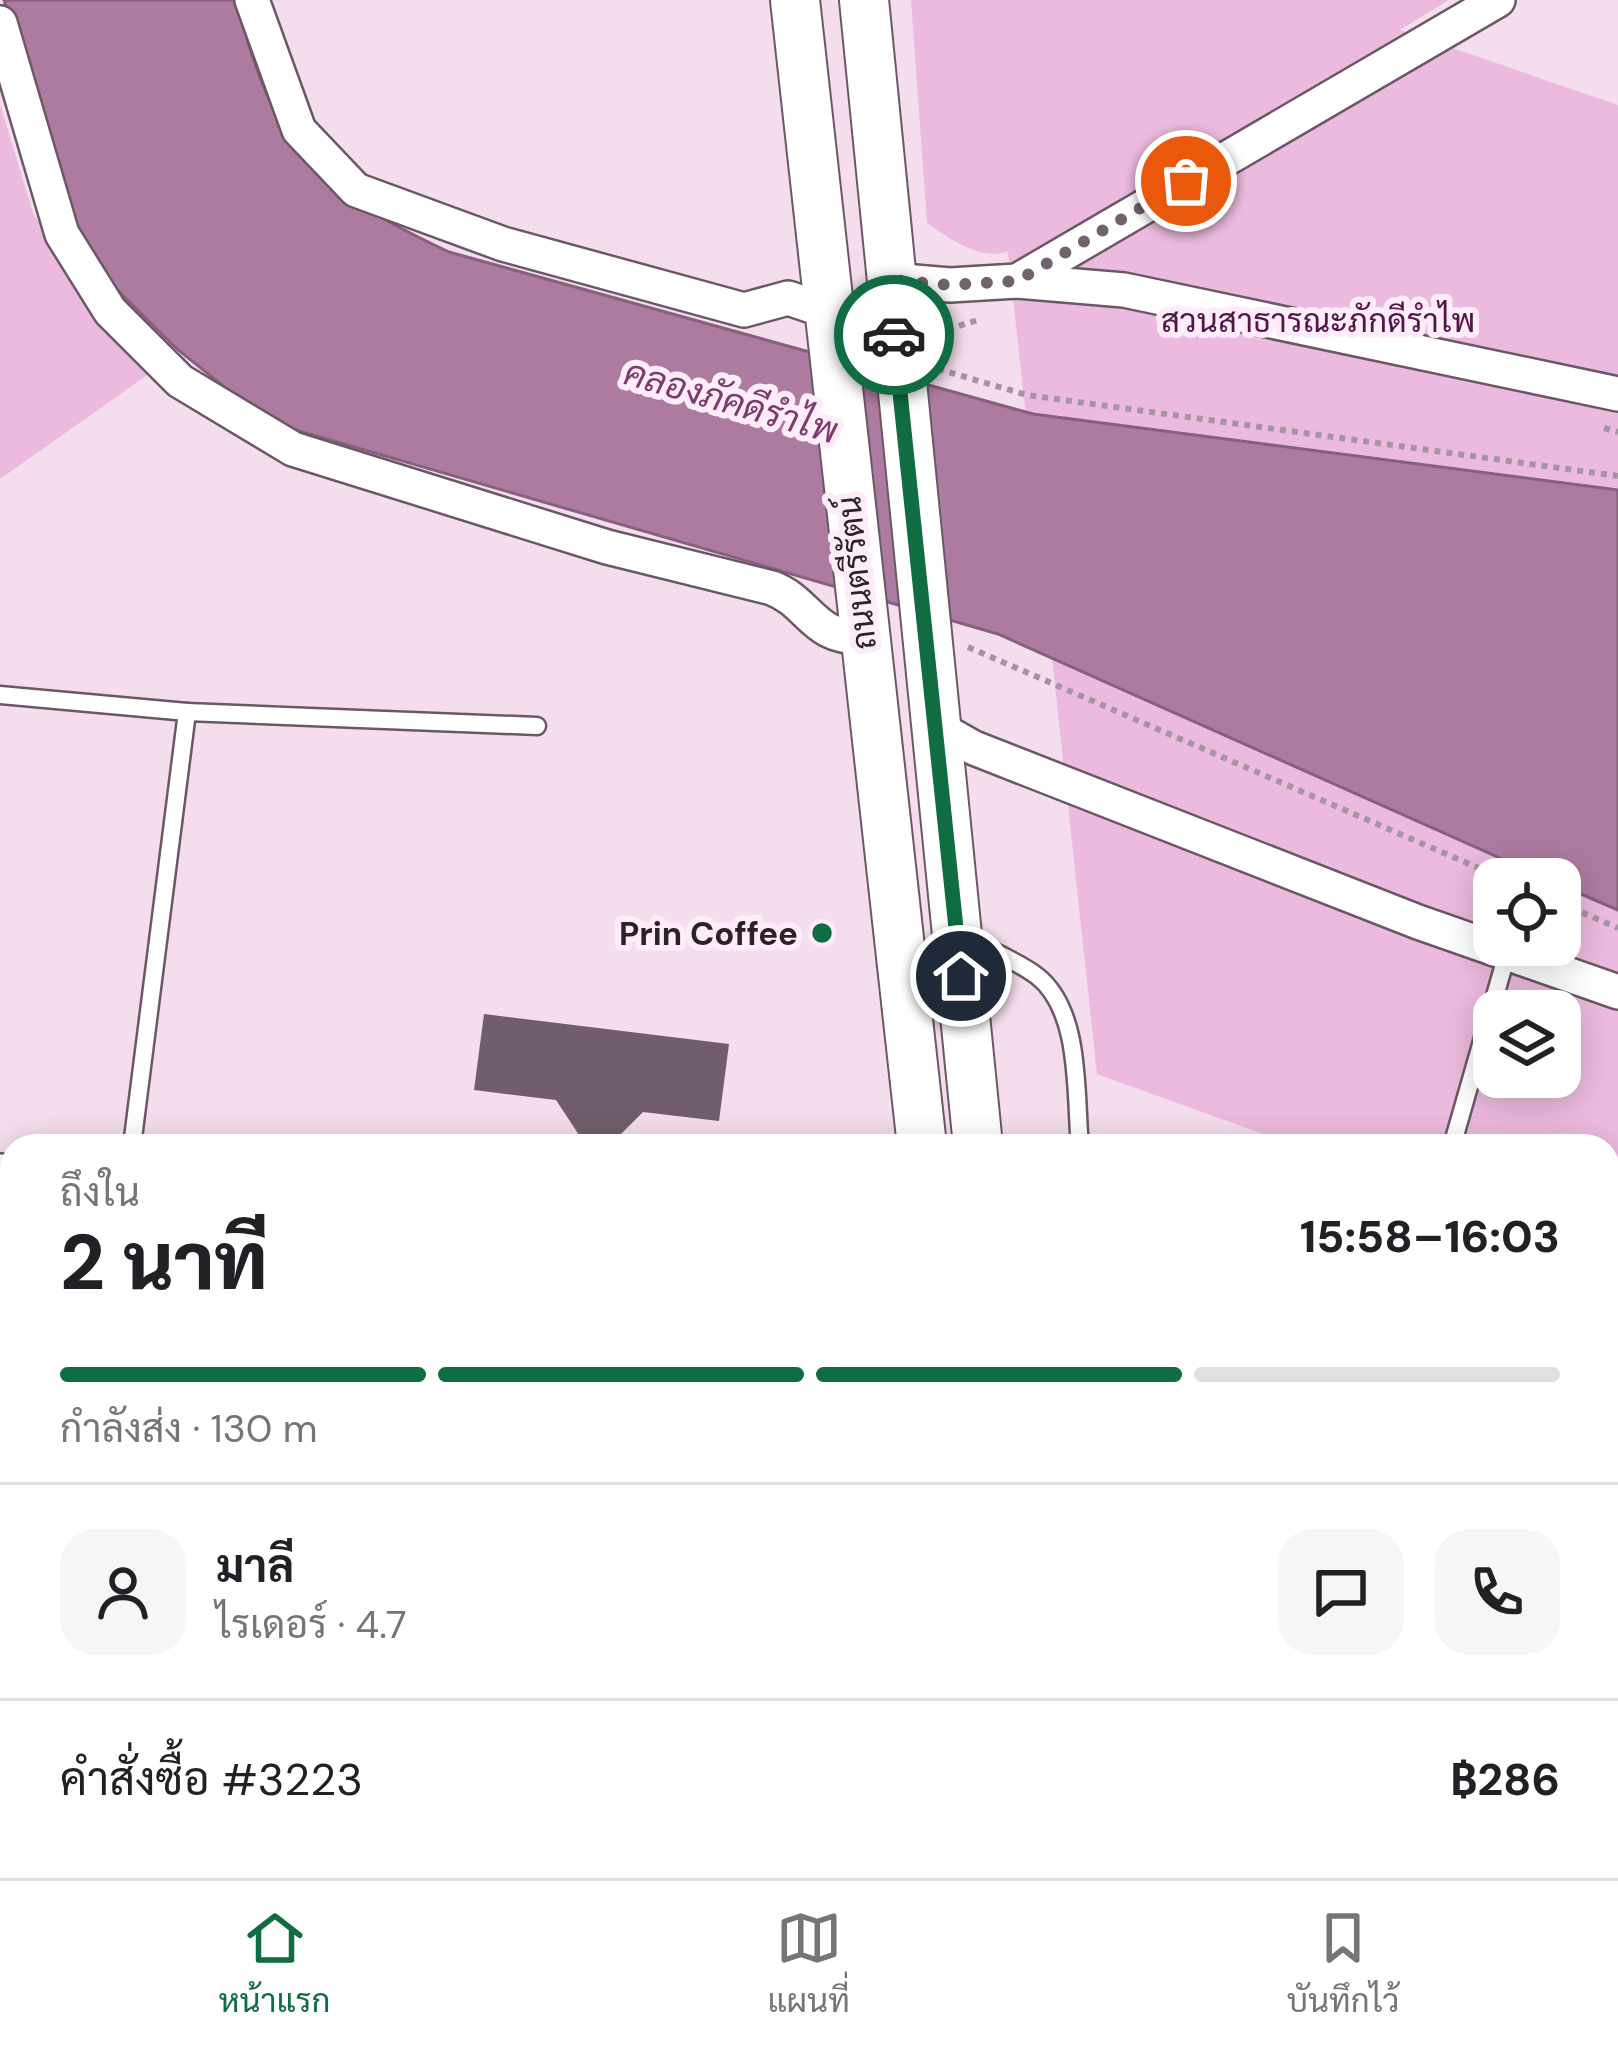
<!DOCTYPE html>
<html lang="th">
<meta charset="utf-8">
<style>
:root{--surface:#fff;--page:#f6f6f6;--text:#202124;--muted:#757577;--line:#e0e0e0;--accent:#0f6d41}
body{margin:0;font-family:"DM Sans",Sarabun,sans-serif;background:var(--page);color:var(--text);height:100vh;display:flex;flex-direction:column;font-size:45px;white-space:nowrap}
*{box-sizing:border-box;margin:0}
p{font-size:39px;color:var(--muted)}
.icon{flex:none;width:66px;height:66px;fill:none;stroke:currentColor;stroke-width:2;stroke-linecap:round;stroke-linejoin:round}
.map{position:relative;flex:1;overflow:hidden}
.panel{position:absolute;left:0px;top:1134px;width:1620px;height:744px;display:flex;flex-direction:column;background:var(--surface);border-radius:36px 36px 0 0;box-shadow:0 6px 30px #0003}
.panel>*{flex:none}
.fabs{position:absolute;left:1473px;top:858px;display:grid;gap:24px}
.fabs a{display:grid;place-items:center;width:108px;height:108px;border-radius:24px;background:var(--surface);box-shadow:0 6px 30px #0003;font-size:60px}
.pin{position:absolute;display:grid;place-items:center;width:102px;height:102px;color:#fff;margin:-51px;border:6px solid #fff;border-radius:50%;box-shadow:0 3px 12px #0007}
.courier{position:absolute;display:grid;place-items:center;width:120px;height:120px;margin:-60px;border:9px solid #0f6d41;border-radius:50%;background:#fff;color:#222;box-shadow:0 3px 15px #0007}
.head em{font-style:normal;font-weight:800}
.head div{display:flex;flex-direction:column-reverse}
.head{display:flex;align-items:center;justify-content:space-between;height:204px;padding:0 60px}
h1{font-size:78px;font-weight:800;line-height:90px}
.bar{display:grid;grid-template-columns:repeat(4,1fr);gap:18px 12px;align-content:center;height:144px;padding:0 60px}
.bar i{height:15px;border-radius:9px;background:var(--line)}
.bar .selected{background:var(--accent)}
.bar p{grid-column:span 4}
.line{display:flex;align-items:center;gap:30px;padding:0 60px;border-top:3px solid var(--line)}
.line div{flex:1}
.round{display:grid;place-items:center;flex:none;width:126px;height:126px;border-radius:36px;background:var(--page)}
.dock{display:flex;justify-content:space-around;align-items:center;height:168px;border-top:3px solid var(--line);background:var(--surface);font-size:33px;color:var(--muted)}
.dock a{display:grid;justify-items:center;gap:6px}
.dock .selected{color:var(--accent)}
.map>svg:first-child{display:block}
.green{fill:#ecbade;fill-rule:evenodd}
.water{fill:#ae7ba0;stroke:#86607c;stroke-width:3}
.building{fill:#715e6c}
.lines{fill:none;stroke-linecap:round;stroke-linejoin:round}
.lane-casing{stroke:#6b5866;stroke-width:21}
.street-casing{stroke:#6b5866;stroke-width:38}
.secondary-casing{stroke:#6b5866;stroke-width:52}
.path{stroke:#a694a0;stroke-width:6;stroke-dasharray:6 6;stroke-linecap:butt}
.lane{stroke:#fff;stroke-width:16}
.street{stroke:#fff;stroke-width:33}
.secondary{stroke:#fff;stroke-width:48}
.done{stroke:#71636d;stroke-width:12;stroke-dasharray:0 21.6}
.route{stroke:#0f6d41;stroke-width:15}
.poi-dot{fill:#0f6d41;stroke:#feecf9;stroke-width:4.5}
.labels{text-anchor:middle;stroke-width:12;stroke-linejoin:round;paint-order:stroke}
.park-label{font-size:33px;fill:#521547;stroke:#feecf9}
.street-label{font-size:33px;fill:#2a2228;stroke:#feecf9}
.poi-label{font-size:33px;font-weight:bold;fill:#2a2228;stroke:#feecf9;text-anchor:end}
.water-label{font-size:36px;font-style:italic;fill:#7b3b6d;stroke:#feecf9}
</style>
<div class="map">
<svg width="1618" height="1878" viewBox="0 0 1618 1878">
<rect width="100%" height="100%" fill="#f4dded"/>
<!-- green -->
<g class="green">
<path d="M911,0H1449L1400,30L1618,105V1264L1608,1260V1146H1296L1097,1074L1008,251C983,262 948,238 927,223ZM1494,879H1560V945H1494ZM1494,1011H1560V1077H1494Z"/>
<path d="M0,104L33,213L105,334L163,364L0,479Z"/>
</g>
<!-- water -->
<path class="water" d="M4,0H236C276,152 310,186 449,252L1033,414L1618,490V910L1560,885V879H1547L998,634L268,422L177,349L89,262L39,128Z"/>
<!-- building -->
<g class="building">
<path d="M484,1014L729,1044L719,1121L643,1112L616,1139L579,1135L556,1100L474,1090Z"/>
<path d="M845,1866H885L946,1878H846Z"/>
</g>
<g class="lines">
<!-- lane casing -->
<g class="lane-casing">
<g id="lane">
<path d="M0,695L187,712L132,1146"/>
<path d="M187,712L537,726"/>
<path d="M963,936C986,949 1016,960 1037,976C1082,1011 1075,1096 1080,1146"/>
<path d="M1452,1146L1507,954"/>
<path d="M1314,1866L1315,1878"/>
</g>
</g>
<!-- street casing -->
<g class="street-casing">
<g id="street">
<path d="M252,0L299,130L356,190L503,244L744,310L788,298L827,311"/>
<path d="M0,23L62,234L110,311L180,381L293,449L607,547L772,588C811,603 811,638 863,637"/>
<path d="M891,280L950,285L1017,281L1498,0"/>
<path d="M1017,281L1124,290L1618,394"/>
<path d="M935,726L974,748L1418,922L1618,992"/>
<path d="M0,1171L12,1172"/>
<path d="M0,1316L12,1306"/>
<path d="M0,1758L12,1668"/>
<path d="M281,1878L283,1866"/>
<path d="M520,1878L522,1866"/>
</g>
</g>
<!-- secondary casing -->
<g class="secondary-casing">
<g id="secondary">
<path d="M795,0L922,1146"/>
<path d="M864,0L978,1146"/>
<path d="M998,1866L1000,1878"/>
<path d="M1048,1866L1049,1878"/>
</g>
</g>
<!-- path -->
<g class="path">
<path d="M936,333L981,319"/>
<path d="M938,369L1027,395L1618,476"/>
<path d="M1604,428L1618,432"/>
<path d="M968,647L1504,879"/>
<path d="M1560,903L1618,928"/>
<path d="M1094,1866L1096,1878"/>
</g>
<!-- lane -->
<use href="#lane" class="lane"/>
<!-- street -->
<use href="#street" class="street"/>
<!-- secondary -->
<use href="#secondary" class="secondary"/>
</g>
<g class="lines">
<!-- done -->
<path class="done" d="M894,335L891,280L950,285L1017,281L1186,181"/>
<!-- route -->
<path class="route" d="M894,335L961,976"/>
</g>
<!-- markers -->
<circle class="poi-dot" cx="822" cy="933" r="12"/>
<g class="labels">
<!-- park labels -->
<g class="park-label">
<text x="1318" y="332">สวนสาธารณะภักดีรำไพ</text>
</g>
<!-- street labels -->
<g class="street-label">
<text transform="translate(856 573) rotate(-96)" y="12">ถนนตรีรัตน์</text>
</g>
<!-- poi labels -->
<g class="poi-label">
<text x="798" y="945">Prin Coffee</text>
</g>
<!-- water labels -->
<g class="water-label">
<text transform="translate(731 401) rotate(16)" y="13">คลองภัคดีรำไพ</text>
</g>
</g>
</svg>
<div class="fabs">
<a><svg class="icon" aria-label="locate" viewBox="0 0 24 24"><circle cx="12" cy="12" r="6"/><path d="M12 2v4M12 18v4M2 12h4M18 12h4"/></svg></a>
<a><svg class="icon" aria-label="layers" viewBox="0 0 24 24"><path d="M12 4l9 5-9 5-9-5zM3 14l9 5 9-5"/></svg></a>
</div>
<div class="pin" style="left:1186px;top:181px;background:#ea580c"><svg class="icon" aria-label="bag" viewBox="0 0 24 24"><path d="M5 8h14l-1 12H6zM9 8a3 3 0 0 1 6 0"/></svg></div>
<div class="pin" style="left:961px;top:976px;background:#1f2937"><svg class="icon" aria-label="home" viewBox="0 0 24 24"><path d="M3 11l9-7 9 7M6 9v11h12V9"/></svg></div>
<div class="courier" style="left:894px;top:335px"><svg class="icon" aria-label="car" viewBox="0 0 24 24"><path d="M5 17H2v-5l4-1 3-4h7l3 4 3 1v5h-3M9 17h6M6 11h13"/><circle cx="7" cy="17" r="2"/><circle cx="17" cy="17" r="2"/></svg></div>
<section class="panel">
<div class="head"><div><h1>2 นาที</h1><p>ถึงใน</p></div><em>15:58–16:03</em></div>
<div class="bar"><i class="selected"></i><i class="selected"></i><i class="selected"></i><i></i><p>กำลังส่ง · 130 m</p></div>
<div class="line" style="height:216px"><a class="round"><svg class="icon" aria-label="person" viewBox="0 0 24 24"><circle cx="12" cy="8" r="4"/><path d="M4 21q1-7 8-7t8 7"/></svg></a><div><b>มาลี</b><p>ไรเดอร์ · 4.7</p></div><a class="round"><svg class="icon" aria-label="chat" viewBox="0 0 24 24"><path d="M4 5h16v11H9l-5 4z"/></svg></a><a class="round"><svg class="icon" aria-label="phone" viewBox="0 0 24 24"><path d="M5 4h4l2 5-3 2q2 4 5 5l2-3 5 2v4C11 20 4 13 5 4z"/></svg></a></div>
<div class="line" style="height:156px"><div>คำสั่งซื้อ #3223</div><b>฿286</b></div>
</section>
</div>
<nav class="dock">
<a class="selected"><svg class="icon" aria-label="home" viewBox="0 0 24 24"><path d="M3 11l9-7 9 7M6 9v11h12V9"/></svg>หน้าแรก</a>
<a><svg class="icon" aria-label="map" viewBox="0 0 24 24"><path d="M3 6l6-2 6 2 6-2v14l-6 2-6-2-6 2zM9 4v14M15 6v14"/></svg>แผนที่</a>
<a><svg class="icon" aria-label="saved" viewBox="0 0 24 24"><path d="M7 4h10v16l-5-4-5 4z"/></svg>บันทึกไว้</a>
</nav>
